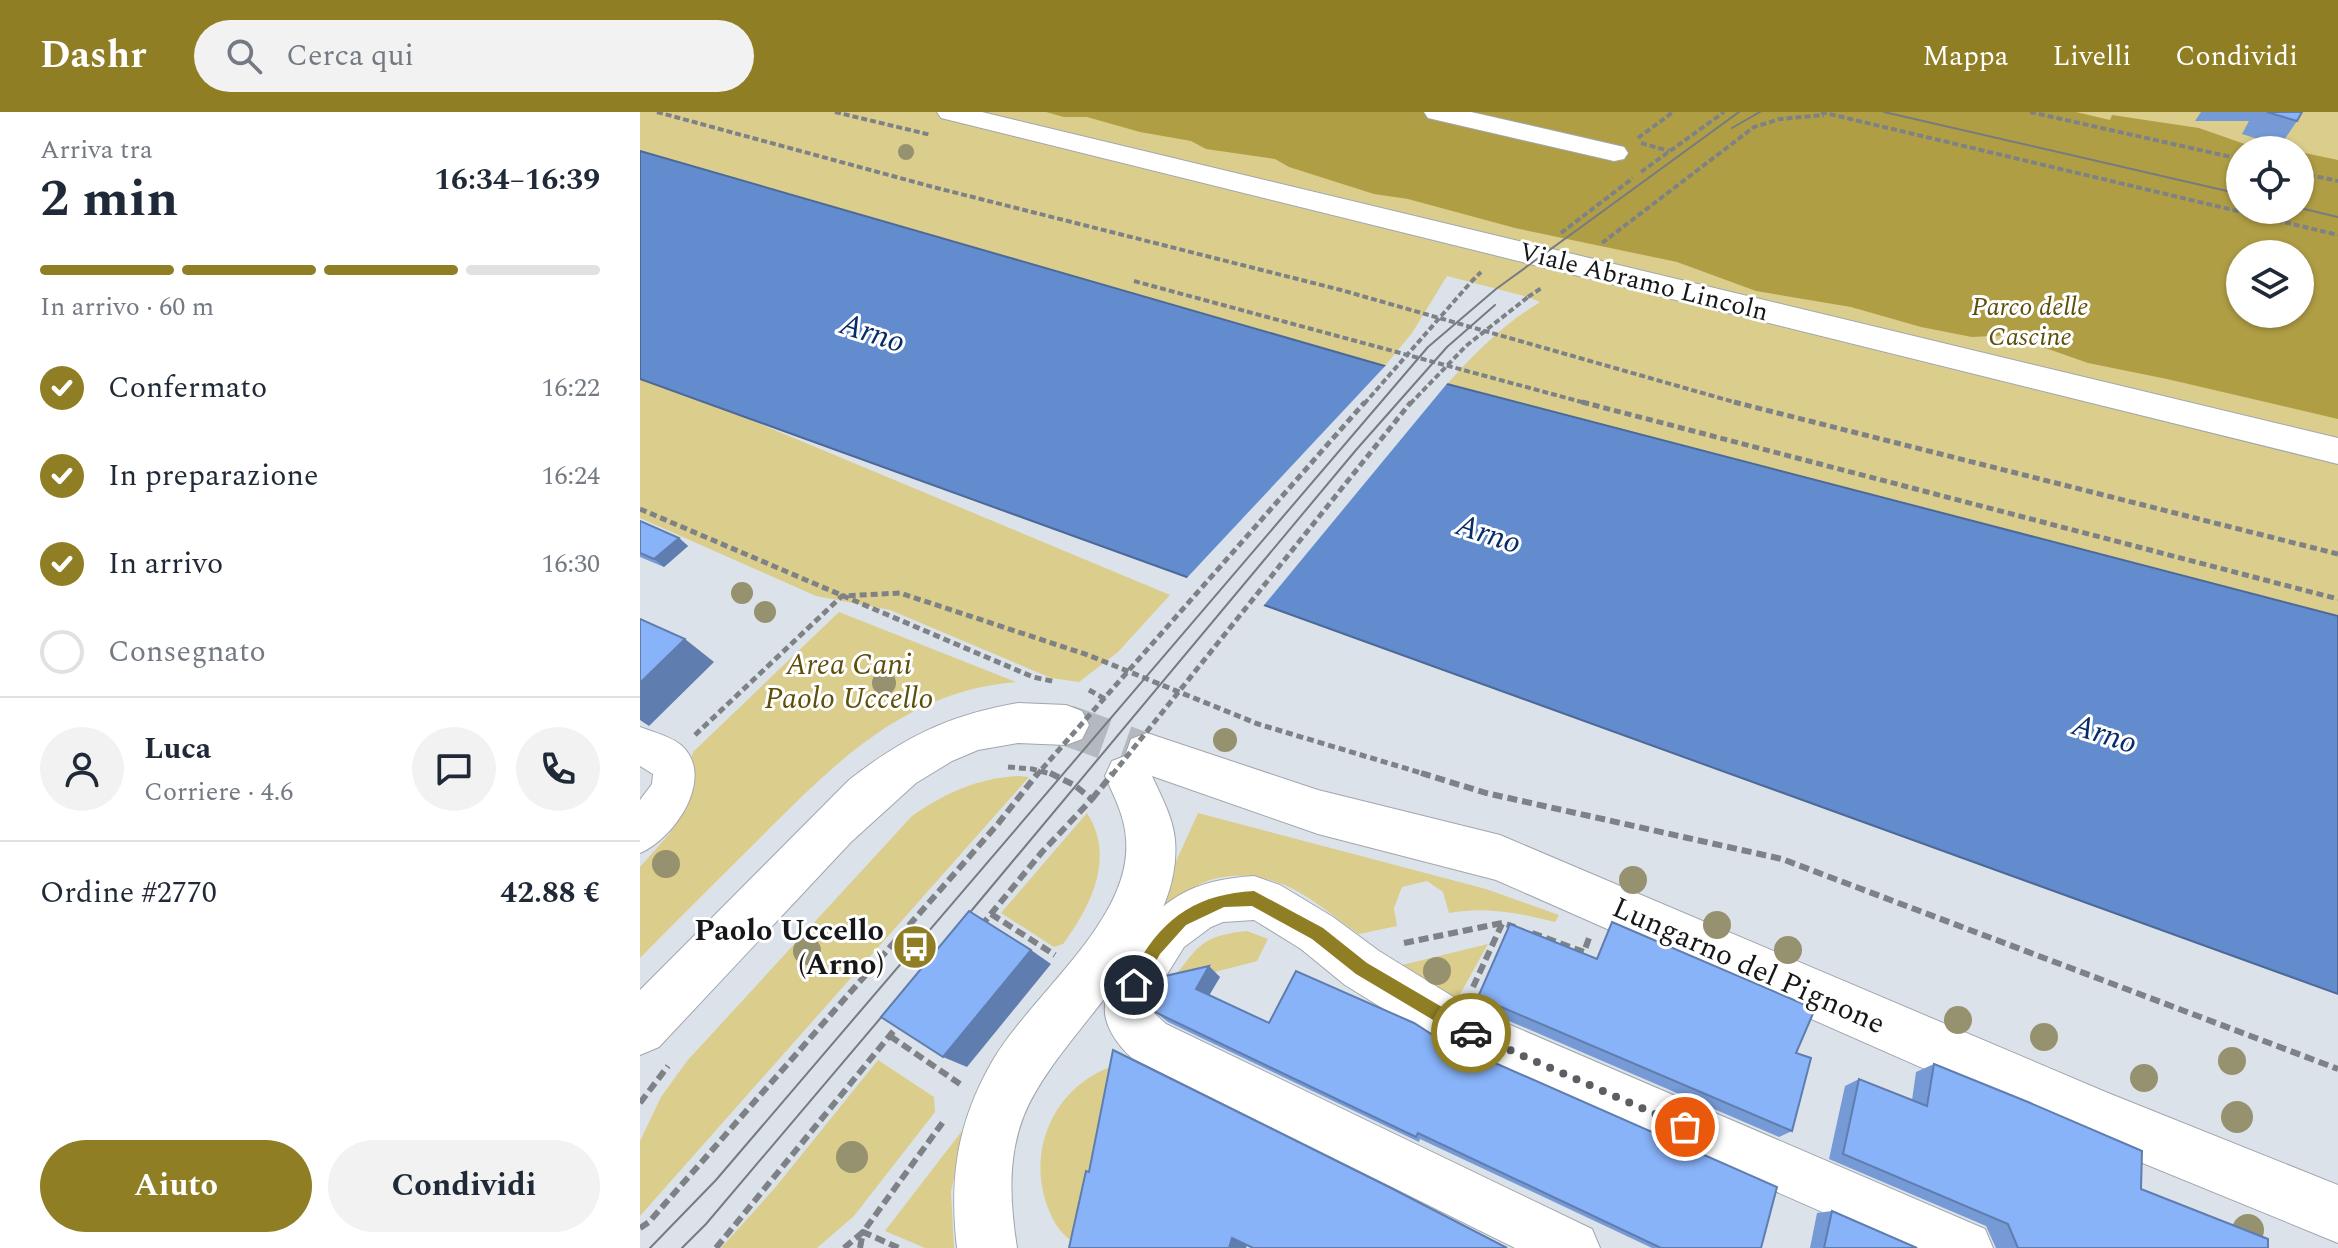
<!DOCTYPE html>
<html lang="it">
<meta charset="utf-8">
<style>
:root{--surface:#fff;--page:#f2f2f3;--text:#1f2937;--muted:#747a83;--line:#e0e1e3;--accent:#907e25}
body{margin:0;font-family:Spectral,serif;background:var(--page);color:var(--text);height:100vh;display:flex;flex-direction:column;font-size:30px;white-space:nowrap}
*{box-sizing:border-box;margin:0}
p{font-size:26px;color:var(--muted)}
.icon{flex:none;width:44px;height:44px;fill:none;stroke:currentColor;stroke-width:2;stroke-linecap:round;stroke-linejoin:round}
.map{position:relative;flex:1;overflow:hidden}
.sheet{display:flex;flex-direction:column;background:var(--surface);width:640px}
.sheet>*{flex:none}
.tools{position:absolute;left:1586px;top:24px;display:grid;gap:16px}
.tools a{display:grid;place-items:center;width:88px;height:88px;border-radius:50%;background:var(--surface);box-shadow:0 2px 6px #0004;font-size:40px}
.pin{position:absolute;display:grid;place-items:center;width:68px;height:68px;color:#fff;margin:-34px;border:4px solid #fff;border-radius:50%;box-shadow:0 2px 8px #0007}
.courier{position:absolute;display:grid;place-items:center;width:80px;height:80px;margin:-40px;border:6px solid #907e25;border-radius:50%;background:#fff;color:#222;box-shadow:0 2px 10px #0007}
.head em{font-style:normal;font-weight:700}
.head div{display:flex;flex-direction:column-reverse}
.head{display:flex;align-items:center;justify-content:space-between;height:136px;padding:0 40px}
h1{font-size:52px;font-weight:700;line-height:60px}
.bar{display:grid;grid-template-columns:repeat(4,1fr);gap:12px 8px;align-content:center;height:96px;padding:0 40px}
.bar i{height:10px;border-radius:6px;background:var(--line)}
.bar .active{background:var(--accent)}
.bar p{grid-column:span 4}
.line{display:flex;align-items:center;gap:20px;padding:0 40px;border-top:2px solid var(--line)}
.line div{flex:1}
.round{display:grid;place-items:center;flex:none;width:84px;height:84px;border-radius:42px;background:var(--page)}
ol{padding:0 40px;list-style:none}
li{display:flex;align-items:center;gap:24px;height:88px}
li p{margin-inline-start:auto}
li .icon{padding:8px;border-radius:50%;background:var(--accent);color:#fff;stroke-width:4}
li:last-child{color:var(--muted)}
li i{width:44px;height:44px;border:4px solid var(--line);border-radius:50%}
.cta{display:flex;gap:16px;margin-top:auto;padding:16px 40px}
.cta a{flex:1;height:92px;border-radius:48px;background:var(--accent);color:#fff;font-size:32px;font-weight:700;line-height:92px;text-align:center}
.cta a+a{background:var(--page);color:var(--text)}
header{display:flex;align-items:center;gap:48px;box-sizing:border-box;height:112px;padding:0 40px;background:var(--accent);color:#fff}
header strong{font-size:38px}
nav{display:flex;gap:44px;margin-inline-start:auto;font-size:28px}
.search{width:560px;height:72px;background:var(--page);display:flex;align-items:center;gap:20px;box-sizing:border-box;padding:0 28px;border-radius:44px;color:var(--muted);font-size:30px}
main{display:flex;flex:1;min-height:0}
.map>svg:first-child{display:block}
.green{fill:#dbcd8c;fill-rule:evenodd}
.forest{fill:#b09e45;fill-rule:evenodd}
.water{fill:#638ccf;stroke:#4c6998;stroke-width:2}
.pier{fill:#dce2ea}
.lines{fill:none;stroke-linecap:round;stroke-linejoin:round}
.major-tunnel{stroke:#b4b9c0;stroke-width:41;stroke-dasharray:41 21;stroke-linecap:butt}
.minor-casing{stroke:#a1a6ae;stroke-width:2}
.major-casing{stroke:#a1a6ae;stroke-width:2}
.path-far2{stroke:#7e8287;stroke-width:4;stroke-dasharray:6 3;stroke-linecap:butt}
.path-far1{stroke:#7e8287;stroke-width:5;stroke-dasharray:7 4;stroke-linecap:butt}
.path{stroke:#7e8287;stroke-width:6;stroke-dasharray:10 5;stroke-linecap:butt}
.minor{fill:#fff;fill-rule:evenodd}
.major{fill:#fff;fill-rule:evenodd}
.tram{stroke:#777b80;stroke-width:2}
.path-bridge-far2{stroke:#7e8287;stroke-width:4;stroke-dasharray:6 3;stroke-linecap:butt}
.path-bridge-far1{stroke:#7e8287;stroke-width:5;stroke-dasharray:7 4;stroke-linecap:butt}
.path-bridge{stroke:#7e8287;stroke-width:6;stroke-dasharray:10 5;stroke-linecap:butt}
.tree{fill:#96916e}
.wall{fill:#759ad6}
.shaded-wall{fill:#5f7dae}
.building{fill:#88b3f9;stroke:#5f7dae;stroke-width:2}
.route{fill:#907e25}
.done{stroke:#5b5e62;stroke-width:8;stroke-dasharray:0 14.4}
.labels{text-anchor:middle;stroke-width:6;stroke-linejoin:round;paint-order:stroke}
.far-street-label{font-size:26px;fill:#151719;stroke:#fff}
.far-park-label{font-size:26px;font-style:italic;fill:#5d4f09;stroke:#fff}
.park-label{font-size:30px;font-style:italic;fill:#5d4f09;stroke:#fff}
.poi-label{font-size:30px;font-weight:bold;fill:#151719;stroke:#fff;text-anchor:end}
.street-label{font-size:30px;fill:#151719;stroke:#fff}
.water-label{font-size:32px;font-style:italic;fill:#072d69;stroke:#fff}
</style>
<header>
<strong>Dashr</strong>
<div class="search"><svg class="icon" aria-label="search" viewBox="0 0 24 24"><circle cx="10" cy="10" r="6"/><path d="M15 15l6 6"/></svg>Cerca qui</div>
<nav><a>Mappa</a><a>Livelli</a><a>Condividi</a></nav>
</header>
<main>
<section class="sheet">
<div class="head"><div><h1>2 min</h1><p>Arriva tra</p></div><em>16:34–16:39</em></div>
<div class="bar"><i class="active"></i><i class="active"></i><i class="active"></i><i></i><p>In arrivo · 60 m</p></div>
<ol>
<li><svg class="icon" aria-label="check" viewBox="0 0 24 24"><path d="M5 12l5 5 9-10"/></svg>Confermato<p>16:22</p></li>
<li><svg class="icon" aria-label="check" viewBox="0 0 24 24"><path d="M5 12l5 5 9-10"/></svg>In preparazione<p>16:24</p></li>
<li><svg class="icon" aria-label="check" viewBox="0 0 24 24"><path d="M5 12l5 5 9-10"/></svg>In arrivo<p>16:30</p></li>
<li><i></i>Consegnato</li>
</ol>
<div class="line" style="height:144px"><a class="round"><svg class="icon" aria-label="person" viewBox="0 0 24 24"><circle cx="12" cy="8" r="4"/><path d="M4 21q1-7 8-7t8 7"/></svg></a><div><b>Luca</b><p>Corriere · 4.6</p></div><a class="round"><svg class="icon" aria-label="chat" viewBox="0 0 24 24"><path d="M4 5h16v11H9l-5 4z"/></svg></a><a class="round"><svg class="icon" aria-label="phone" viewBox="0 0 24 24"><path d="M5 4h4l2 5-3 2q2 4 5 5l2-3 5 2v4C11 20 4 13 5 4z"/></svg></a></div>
<div class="line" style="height:104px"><div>Ordine #2770</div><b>42.88 €</b></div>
<div class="cta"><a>Aiuto</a><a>Condividi</a></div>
</section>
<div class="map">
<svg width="1698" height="1136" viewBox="0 0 1698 1136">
<rect width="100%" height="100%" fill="#dce2ea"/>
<!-- green -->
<g class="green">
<path d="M0,0H1698V504L807,272C836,240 864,212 900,190L888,185L807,164L772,221L735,266L0,42ZM1600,38H1660V98H1600ZM1600,142H1660V202H1600Z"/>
<path d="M0,267L106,306L530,483L478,540L439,570L411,566L250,498L176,484L0,406Z"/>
<path d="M199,500L376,570C265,579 195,651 121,725C81,765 40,805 0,846V755L30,721L53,640Z"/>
<path d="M379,664L389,665L0,1104V1029L21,985L47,949L272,704C305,681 338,666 379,664Z"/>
<path d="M447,701C476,746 450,795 423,832L414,835L361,801Z"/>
<path d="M558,701L846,777L919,803L915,810C878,801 847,794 809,801L803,780L787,769L762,775L754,796L757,814L719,822C696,807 671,784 645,773C603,756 561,762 529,793L517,791Z"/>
<path d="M607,819L628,827L617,849L529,872C558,836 558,824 607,819Z"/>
<path d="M848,832L814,893L754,855Z"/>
<path d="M238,948L294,985L295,1000L214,1104L177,1136H81L134,1077Z"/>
<path d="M476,953L439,1136C432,1129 422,1122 417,1114C380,1052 408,975 476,953Z"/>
<path d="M325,1015L311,1080L314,1136H285L245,1119Z"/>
</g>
<!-- forest -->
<path class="forest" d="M406,0H1436L1470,8L1472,3L1559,16L1622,38H1600V98H1660V40L1698,48V307L1527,267L1448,251L1369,223L1332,225L1281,215L1211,195L1116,179L1037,150L875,116L768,87L734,82L649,55L635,47L566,37L551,29L500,20L447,5H424ZM1600,142H1660V202H1600Z"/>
<!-- water -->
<path class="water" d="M0,39L807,272L1698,504V882L0,267Z"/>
<!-- pier -->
<path class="pier" d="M748,251L810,268L620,498L543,470Z"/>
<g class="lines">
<!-- major-tunnel -->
<path class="major-tunnel" d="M426,613L507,642"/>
<!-- minor casing -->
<g class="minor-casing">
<g id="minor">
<path d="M297,0H342L1698,326V352L301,6Z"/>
<path d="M784,0H831L984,35L988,41L984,47L974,49L788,6Z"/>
<path d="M0,615C13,620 30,624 41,633C77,665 34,727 0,741V688L12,672L13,662L0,654Z"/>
<path d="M614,764L640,773L693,805L739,839L833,897L1345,1117L1353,1136H1264L799,931L705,873L661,837L614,808L583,810L571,815L544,835L516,880L513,900L526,912L952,1117L960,1136H875L492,946C478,934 463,913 465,894C469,852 503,805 538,784C561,770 587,766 614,764Z"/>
</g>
</g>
<!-- major casing -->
<g class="major-casing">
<g id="major">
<path d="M378,591L426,593L442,599L449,613L442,627L426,633L378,631L338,638L312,649L276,671L211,730L19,935L0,943V878L209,668C264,625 309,603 378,591Z"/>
<path d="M507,621L678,678L860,723L1468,981L1698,1073V1131L1439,1025L856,768L678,722L512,664C521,684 533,705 535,728C544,830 419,918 384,1003C367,1046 370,1091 377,1136H317C309,1066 317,1010 353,948C391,883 493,807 486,727C485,705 474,684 465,664L472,649L485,644L491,627Z"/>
</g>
</g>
<!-- path-far2 -->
<g class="path-far2">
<path d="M17,0L293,75L701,178L1101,292"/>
<path d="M195,0L291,23"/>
<path d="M1181,0L1698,123"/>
<path d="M1390,0L1600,47"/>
<path d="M998,26L1033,0"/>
<path d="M1001,31L1029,39"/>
<path d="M1001,60L1084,0"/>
<path d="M1660,61L1698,69"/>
<path d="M921,121L993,66"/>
<path d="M962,131L1114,15L1140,7L1184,3"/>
<path d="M494,169L949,292"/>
<path d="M831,170L841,160"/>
<path d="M888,185L903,175"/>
</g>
<!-- path-far1 -->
<g class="path-far1">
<path d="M942,290L1698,487"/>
<path d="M1094,290L1698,442"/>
<path d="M0,397L393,565L416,570"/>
<path d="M449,578L465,587"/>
<path d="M55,623L202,484L260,481L448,543L618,612L788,663"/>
<path d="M368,655L392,657L415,663"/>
<path d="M397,663L401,658"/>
</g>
<!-- path -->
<g class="path">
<path d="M410,661L434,673L453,688"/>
<path d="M781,661L846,681L1142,747L1698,957"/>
<path d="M351,802L415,843"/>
<path d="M341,814L402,740L452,687"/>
<path d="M892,821L944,840L949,826"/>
<path d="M764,831L862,811L875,815"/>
<path d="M833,875L862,812"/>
<path d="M250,924L320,972"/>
<path d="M0,991L28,954"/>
<path d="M0,1116L9,1110L357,713L398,661"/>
<path d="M76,1136L260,911"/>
<path d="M204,1136L223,1120L303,1010"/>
<path d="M220,1136L223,1120L259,1136"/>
</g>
<!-- minor -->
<use href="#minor" class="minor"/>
<!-- major -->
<use href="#major" class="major"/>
<!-- tram -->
<g class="tram">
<path d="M1244,0L1600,82"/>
<path d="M1092,16L1120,0"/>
<path d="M1660,96L1698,105"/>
<path d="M317,816L716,338L807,235L855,193"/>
<path d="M10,1136L76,1068L788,235L856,177L1099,0"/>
<path d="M42,1136L66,1112L255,889"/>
</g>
<!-- path-bridge-far2 -->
<g class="path-bridge-far2">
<path d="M724,292L831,170"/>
<path d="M770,292L826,234L888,185"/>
</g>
<!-- path-bridge-far1 -->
<g class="path-bridge-far1">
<path d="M402,657L725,290"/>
<path d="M472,663L771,290"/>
</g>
<!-- path-bridge -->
<path class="path-bridge" d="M452,687L473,661"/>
</g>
<!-- trees -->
<g class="tree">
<circle cx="266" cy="40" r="8"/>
<circle cx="102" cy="481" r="11"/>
<circle cx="125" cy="500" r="11"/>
<circle cx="244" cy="571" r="12"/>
<circle cx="585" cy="628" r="12"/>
<circle cx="26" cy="752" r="14"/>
<circle cx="993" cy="768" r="14"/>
<circle cx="1077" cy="813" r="14"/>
<circle cx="1148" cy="838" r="14"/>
<circle cx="167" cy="839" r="14"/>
<circle cx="797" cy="859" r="14"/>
<circle cx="1318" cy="908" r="14"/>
<circle cx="1404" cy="925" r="14"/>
<circle cx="1592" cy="949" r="14"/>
<circle cx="1504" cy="966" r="14"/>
<circle cx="1597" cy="1005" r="16"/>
<circle cx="212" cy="1045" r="16"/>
<circle cx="1608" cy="1118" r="16"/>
</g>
<!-- wall -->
<g class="wall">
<path d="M1561,0H1662L1657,9L1640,34L1602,22L1609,9H1555Z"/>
<path d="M0,409L39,426L48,434L24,455L0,445Z"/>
<path d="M580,865L569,883L1121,1136H1012L780,1027L779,1030L528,910L515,900Z"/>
<path d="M838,885L1156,941L1152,1019L1139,1025L839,896Z"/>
<path d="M1294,952L1501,1077L1628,1136H1356L1346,1114L1189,1047L1205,974L1219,967L1272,988L1276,960Z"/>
<path d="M1192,1099L1277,1136H1170L1177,1101Z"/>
</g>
<!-- shaded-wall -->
<g class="shaded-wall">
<path d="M39,426L48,434L24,455L14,447Z"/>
<path d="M45,527L74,550L9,614L0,608V571Z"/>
<path d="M391,838L411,852L327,955L303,945Z"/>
<path d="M569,854L580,865L567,887L556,877Z"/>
<path d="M592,1126L609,1128L606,1136H589Z"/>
</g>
<!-- building -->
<g class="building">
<path d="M1627,0H1662L1657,9Z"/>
<path d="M0,409L39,426L14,447L0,441Z"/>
<path d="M0,507L45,527L0,571Z"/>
<path d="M329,799L391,838L303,945L241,905Z"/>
<path d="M972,810L1175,897L1156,941L1171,946L1152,1019L838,885L870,812L957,847Z"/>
<path d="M569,854L556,877L629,911L656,859L774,911L796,925L1137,1075L1121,1136H1021L778,1021L776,1025L515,900L506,892L521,865Z"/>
<path d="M473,938L751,1076L867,1136H613L592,1126L589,1136H429L446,1059L449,1060Z"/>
<path d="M1294,952L1388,990L1502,1039L1501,1077L1628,1127V1136H1378L1368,1112L1203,1042L1219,967L1287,994Z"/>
<path d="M1192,1099L1277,1136H1184Z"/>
</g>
<!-- route -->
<path class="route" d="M614,779L683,816L727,851L836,915V927H825L716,862L672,827L612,794L584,795L546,813L520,842L500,878H489C485,868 493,860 498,851C525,803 560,782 614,779Z"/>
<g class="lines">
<!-- done -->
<path class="done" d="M831,921L1045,1015"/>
</g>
<!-- icons -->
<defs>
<g id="bus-disc" transform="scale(2.3)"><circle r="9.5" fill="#907e25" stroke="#fff"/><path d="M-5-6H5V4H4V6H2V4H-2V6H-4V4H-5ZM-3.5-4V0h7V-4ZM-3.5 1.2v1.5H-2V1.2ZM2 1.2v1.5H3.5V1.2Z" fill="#fff"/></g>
</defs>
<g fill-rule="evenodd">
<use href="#bus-disc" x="275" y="835"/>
</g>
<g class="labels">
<!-- far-street labels -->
<g class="far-street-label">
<text transform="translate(1004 169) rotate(14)" y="9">Viale Abramo Lincoln</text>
</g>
<!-- far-park labels -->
<g class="far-park-label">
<text x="1390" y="203">Parco delle<tspan x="1390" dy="30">Cascine</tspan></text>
</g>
<!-- park labels -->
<g class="park-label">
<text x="209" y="562">Area Cani<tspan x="209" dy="34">Paolo Uccello</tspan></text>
</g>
<!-- poi labels -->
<g class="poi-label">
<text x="244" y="828">Paolo Uccello<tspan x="244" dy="34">(Arno)</tspan></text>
</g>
<!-- street labels -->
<g class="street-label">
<text transform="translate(1109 853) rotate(24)" y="10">Lungarno del Pignone</text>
</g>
<!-- water labels -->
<g class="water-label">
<text transform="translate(233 220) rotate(18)" y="11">Arno</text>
<text transform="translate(849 421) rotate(18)" y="11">Arno</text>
<text transform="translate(1465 621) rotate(18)" y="11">Arno</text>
</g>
</g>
</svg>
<div class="tools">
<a><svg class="icon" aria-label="locate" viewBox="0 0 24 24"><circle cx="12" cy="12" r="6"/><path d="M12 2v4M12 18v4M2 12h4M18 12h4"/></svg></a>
<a><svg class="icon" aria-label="layers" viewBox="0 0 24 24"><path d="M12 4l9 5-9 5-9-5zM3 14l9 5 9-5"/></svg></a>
</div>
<div class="pin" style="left:1045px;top:1015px;background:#ea580c"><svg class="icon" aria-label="bag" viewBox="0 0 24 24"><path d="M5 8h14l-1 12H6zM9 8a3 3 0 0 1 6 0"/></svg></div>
<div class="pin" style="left:494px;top:873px;background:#1f2937"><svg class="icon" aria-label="home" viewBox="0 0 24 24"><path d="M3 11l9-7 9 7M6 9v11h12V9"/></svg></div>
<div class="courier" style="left:831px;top:921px"><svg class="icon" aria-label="car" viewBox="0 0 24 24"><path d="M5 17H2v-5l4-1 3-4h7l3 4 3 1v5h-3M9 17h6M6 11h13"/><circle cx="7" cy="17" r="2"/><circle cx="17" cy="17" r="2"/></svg></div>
</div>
</main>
